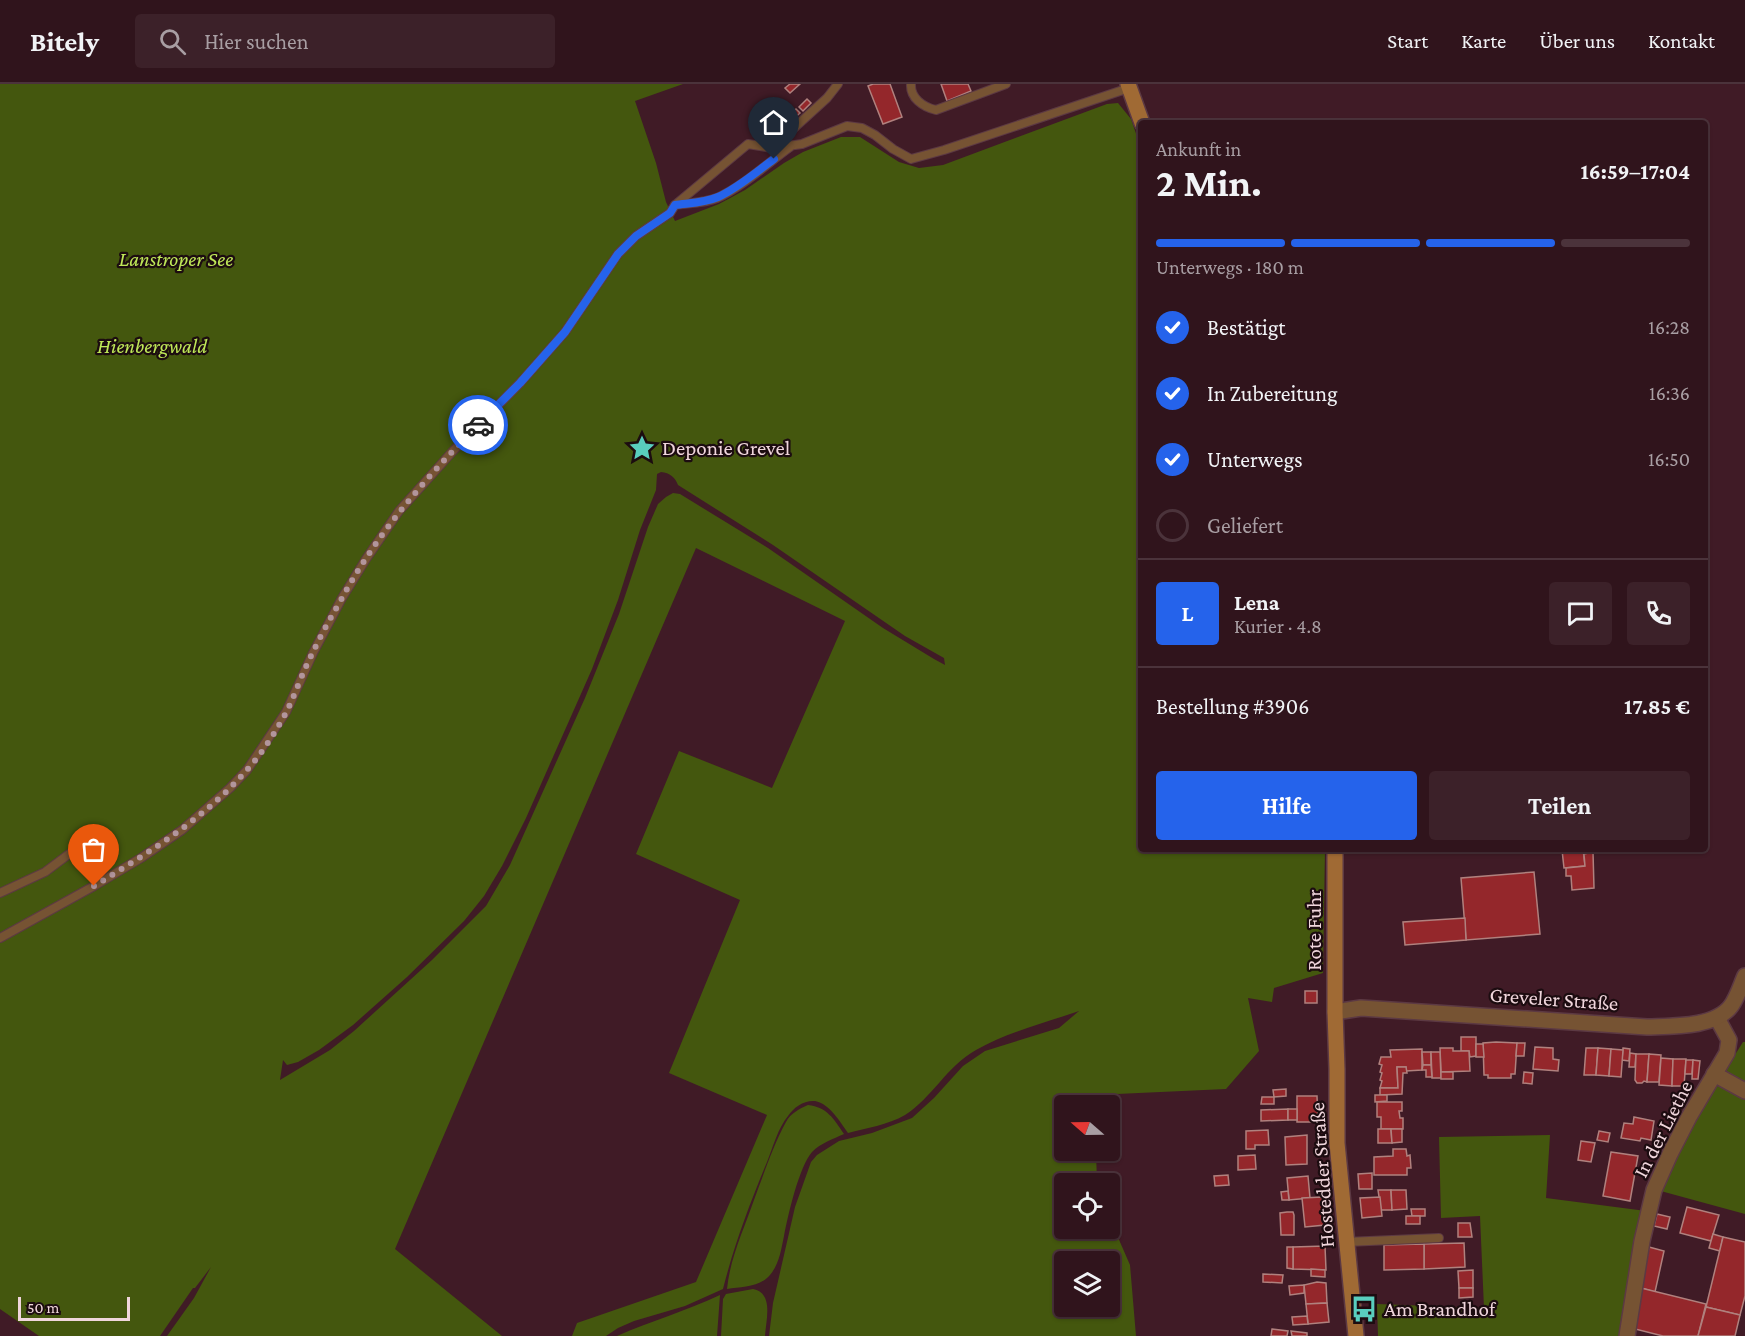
<!DOCTYPE html>
<html lang="de">
<meta charset="utf-8">
<style>
:root{--surface:#30141c;--page:#3c2129;--text:#f1f3f6;--muted:#a89ea3;--line:#4b333b;--accent:#2563eb}
body{margin:0;font-family:"Crimson Pro",serif;background:var(--page);color:var(--text);height:100vh;display:flex;flex-direction:column;font-size:22px;white-space:nowrap}
*{box-sizing:border-box;margin:0}
p{font-size:20px;color:var(--muted)}
.icon{flex:none;width:33px;height:33px;fill:none;stroke:currentColor;stroke-width:2;stroke-linecap:round;stroke-linejoin:round}
.map{position:relative;flex:1;overflow:hidden}
.panel{position:absolute;left:1138px;top:36px;width:570px;height:732px;display:flex;flex-direction:column;background:var(--surface);border-radius:6px;box-shadow:0 2px 4px #0004,0 0 0 2px var(--line)}
.panel>*{flex:none}
.needle{width:39px;rotate:290deg}
.buttons{position:absolute;left:1054px;top:1011px;display:grid;gap:12px}
.buttons a{display:grid;place-items:center;width:66px;height:66px;border-radius:6px;background:var(--surface);box-shadow:0 2px 4px #0004,0 0 0 2px var(--line);font-size:30px}
.scale{position:absolute;left:18px;bottom:15px;width:112px;box-sizing:border-box;padding-left:6px;border:3px solid #f0d6dc;border-top:0;font-size:16px;line-height:21px;white-space:nowrap;color:#f0d6dc;-webkit-text-stroke:4px #1c0c10;paint-order:stroke}
.pin{position:absolute;display:grid;place-items:center;width:51px;height:51px;color:#fff;margin:-62px -26px;border-radius:50% 50% 50% 0;rotate:-45deg;box-shadow:0 0 6px #0007}
.pin .icon{rotate:45deg}
.courier{position:absolute;display:grid;place-items:center;width:60px;height:60px;margin:-30px;border:4px solid #2563eb;border-radius:50%;background:#fff;color:#222;box-shadow:0 2px 8px #0007}
.headline em{font-style:normal;font-weight:700}
.headline div{display:flex;flex-direction:column-reverse}
.headline{display:flex;align-items:center;justify-content:space-between;height:102px;padding:0 18px}
h1{font-size:39px;font-weight:700;line-height:45px}
.bar{display:grid;grid-template-columns:repeat(4,1fr);gap:9px 6px;align-content:center;height:72px;padding:0 18px}
.bar i{height:8px;border-radius:4px;background:var(--line)}
.bar .selected{background:var(--accent)}
.bar p{grid-column:span 4}
.line{display:flex;align-items:center;gap:15px;padding:0 18px;border-top:2px solid var(--line)}
.line div{flex:1}
.round{display:grid;place-items:center;flex:none;width:63px;height:63px;border-radius:6px;background:var(--page)}
ol{padding:0 18px;list-style:none}
li{display:flex;align-items:center;gap:18px;height:66px}
li p{margin-inline-start:auto}
li .icon{padding:6px;border-radius:50%;background:var(--accent);color:#fff;stroke-width:4}
li:last-child{color:var(--muted)}
li i{width:33px;height:33px;border:3px solid var(--line);border-radius:50%}
.primary-button{display:flex;gap:12px;margin-top:auto;padding:12px 18px}
.primary-button a{flex:1;height:69px;border-radius:6px;background:var(--accent);color:#fff;font-size:24px;font-weight:700;line-height:69px;text-align:center}
.primary-button a+a{background:var(--page);color:var(--text)}
header{display:flex;align-items:center;gap:36px;box-sizing:border-box;height:84px;padding:0 30px;background:var(--surface);border-bottom:2px solid var(--line)}
header strong{font-size:28px}
nav{display:flex;gap:33px;margin-inline-start:auto;font-size:21px}
.search{width:420px;height:54px;background:var(--page);display:flex;align-items:center;gap:15px;box-sizing:border-box;padding:0 21px;border-radius:6px;color:var(--muted);font-size:22px}
.map>svg:first-child{display:block}
.green{fill:#44570e;fill-rule:evenodd}
.building{fill:#94272b;stroke:#b0817e;stroke-width:1.5}
.lines{fill:none;stroke-linecap:round;stroke-linejoin:round}
.service-casing{stroke:#5c3943;stroke-width:10}
.minor-casing{stroke:#5c3943;stroke-width:18}
.tertiary-casing{stroke:#5c3943;stroke-width:18}
.secondary-casing{stroke:#5c3943;stroke-width:18}
.service{stroke:#765333;stroke-width:8}
.minor{stroke:#765333;stroke-width:15}
.tertiary{stroke:#765333;stroke-width:15}
.secondary{stroke:#a06a34;stroke-width:15}
.done{stroke:#b2959c;stroke-width:6;stroke-dasharray:0 10.8}
.route{stroke:#2563eb;stroke-width:8}
.labels{text-anchor:middle;stroke-width:4.5;stroke-linejoin:round;paint-order:stroke}
.park-label{font-size:21px;font-style:italic;fill:#bfe858;stroke:#1c0c10}
.poi-label{font-size:21px;fill:#f0d6dc;stroke:#1c0c10;text-anchor:start}
.street-label{font-size:21px;fill:#f0d6dc;stroke:#1c0c10}
</style>
<header>
<strong>Bitely</strong>
<div class="search"><svg class="icon" aria-label="search" viewBox="0 0 24 24"><circle cx="10" cy="10" r="6"/><path d="M15 15l6 6"/></svg>Hier suchen</div>
<nav><a>Start</a><a>Karte</a><a>Über uns</a><a>Kontakt</a></nav>
</header>
<div class="map">
<svg width="1745" height="1252" viewBox="0 0 1745 1252">
<rect width="100%" height="100%" fill="#401b26"/>
<!-- green -->
<g class="green">
<path d="M0,0H683L635,17L656,79L666,118L675,137L719,120L745,106L784,79L803,68L841,53H860L899,78L919,84L943,81L1107,20L1118,19L1131,35L1142,67V765H1325L1323,889L1274,904L1272,918L1248,914L1259,967L1226,1005L1095,1011V1021L1065,1022V1066L1096,1067L1097,1099L1065,1100V1144H1110V1135L1130,1181L1136,1252H769L773,1219L795,1123L811,1078L817,1071L839,1057L872,1049L912,1034L934,1014L963,982L985,967L1059,944L1079,927C1045,939 1007,948 976,966C947,982 932,1014 905,1031C888,1041 866,1044 848,1049C840,1038 830,1020 815,1017C804,1016 794,1023 788,1032C778,1044 773,1063 767,1078C750,1119 734,1161 723,1205L685,1222L634,1237L618,1244L606,1252H572L577,1239L696,1198L767,1031L669,989L740,816L636,770L679,667L772,704L845,537L696,464L395,1165L502,1252H167L194,1214L211,1183L195,1204H193L160,1252H39L0,1225V809L45,788L71,767L46,786L0,807ZM661,388C670,389 675,393 678,401L773,461L905,552L944,574L945,581L934,575L883,544L768,464L680,410L673,409L666,413L658,420L648,443L619,530L585,614L510,781L486,822L432,876L354,947L330,966L280,996L283,976L287,981L298,978L319,966L353,941L407,893L464,837L484,812L502,782L526,734L592,585L618,516L640,446L656,406L657,390ZM1065,1178H1110V1222H1065Z"/>
<path d="M1743,958H1745V1130L1657,1106L1694,1036Z"/>
<path d="M808,1021C827,1023 834,1035 844,1050C833,1055 821,1059 812,1068C799,1083 788,1131 784,1152C781,1166 779,1183 767,1194C757,1203 740,1203 727,1205C730,1174 744,1145 754,1116C763,1092 774,1059 786,1038C791,1029 799,1025 808,1021Z"/>
<path d="M1550,1051L1546,1114L1646,1127L1625,1252H1378L1377,1220L1484,1224L1480,1132L1441,1134L1439,1053Z"/>
<path d="M753,1205C774,1209 766,1236 765,1252H721L723,1215L726,1210Z"/>
<path d="M720,1211L717,1252H617C651,1237 686,1227 720,1211Z"/>
</g>
<!-- building -->
<g class="building">
<path d="M790,0H800L790,9L785,4Z"/>
<path d="M873,0H890L902,33L883,40L868,2Z"/>
<path d="M941,0H968L971,7L947,17Z"/>
<path d="M807,15L811,19L803,27L799,23Z"/>
<path d="M796,25L800,29L790,38L786,34Z"/>
<path d="M1560,765H1583L1585,782L1564,784L1562,766Z"/>
<path d="M1593,768L1594,804L1572,806L1571,792H1566V784L1585,782L1584,770Z"/>
<path d="M1534,788L1540,850L1466,856L1461,794Z"/>
<path d="M1465,834L1466,856L1405,861L1403,838Z"/>
<rect x="1305" y="907" width="12" height="12"/>
<path d="M1461,953H1476V972L1470,973L1469,967H1461Z"/>
<path d="M1496,958L1517,959L1515,990H1511V994H1488V991H1484L1483,959Z"/>
<path d="M1517,959H1525L1524,972H1516Z"/>
<path d="M1476,960H1483L1484,973H1476Z"/>
<path d="M1535,963L1553,964V975L1559,976L1558,987L1533,985Z"/>
<path d="M1440,964H1453V967H1469L1470,987L1441,988Z"/>
<path d="M1586,964H1598L1596,991H1584Z"/>
<path d="M1598,964L1611,965L1609,992L1596,991Z"/>
<path d="M1623,964L1630,965L1629,977L1622,976Z"/>
<path d="M1422,965V986L1406,987V983H1397L1398,1004H1380L1382,997L1380,996L1382,989L1380,988L1382,981L1379,980L1381,973H1391L1390,966Z"/>
<path d="M1611,965L1623,966L1621,993L1609,992Z"/>
<path d="M1422,968H1431V981H1423Z"/>
<path d="M1431,968H1440L1441,994H1432Z"/>
<path d="M1630,969L1636,970L1635,983H1629Z"/>
<path d="M1636,970H1649L1647,998L1644,997L1642,999H1637L1635,996Z"/>
<path d="M1649,970L1661,971L1659,998H1647Z"/>
<path d="M1661,974L1673,975L1672,1002L1659,1001Z"/>
<path d="M1673,975H1686L1684,1002H1672Z"/>
<path d="M1686,976H1693L1692,990H1685Z"/>
<path d="M1693,976L1700,977L1698,995H1692Z"/>
<path d="M1423,981H1431L1432,993H1426V986H1422Z"/>
<path d="M1397,983H1406L1407,989H1403L1402,1010L1380,1011V1004H1398Z"/>
<rect x="1441" y="988" width="12" height="7"/>
<path d="M1524,988L1533,989L1532,1000L1523,999Z"/>
<path d="M1286,1005V1012L1274,1013L1273,1006Z"/>
<path d="M1375,1011H1387V1017L1375,1018Z"/>
<path d="M1297,1012H1317L1318,1038H1297Z"/>
<path d="M1262,1013H1274V1020H1261Z"/>
<path d="M1377,1018H1402V1027H1399L1400,1034H1403V1045H1381V1033H1377Z"/>
<path d="M1288,1025V1036L1261,1037V1026Z"/>
<rect x="1288" y="1025" width="9" height="11"/>
<path d="M1634,1033L1654,1037L1651,1056L1641,1054L1640,1057L1621,1054L1624,1039L1633,1040Z"/>
<path d="M1378,1045H1391L1392,1059H1378Z"/>
<path d="M1391,1045H1402V1058L1392,1059Z"/>
<path d="M1268,1046L1269,1061H1255V1065H1246V1047Z"/>
<path d="M1599,1047L1610,1049L1608,1058L1597,1056Z"/>
<path d="M1307,1051V1080L1286,1081L1285,1053Z"/>
<path d="M1581,1057L1595,1059L1591,1078L1578,1076Z"/>
<path d="M1393,1065H1406L1407,1072L1410,1071L1411,1084H1407V1091H1374V1073L1393,1072Z"/>
<path d="M1611,1068L1638,1072L1630,1117L1603,1112Z"/>
<path d="M1255,1071L1256,1085L1238,1086V1072Z"/>
<path d="M1372,1089V1105H1359L1358,1090Z"/>
<path d="M1228,1091L1229,1101L1215,1102L1214,1092Z"/>
<path d="M1308,1092L1310,1114L1289,1116L1287,1094Z"/>
<path d="M1378,1106H1391L1392,1126H1381Z"/>
<path d="M1391,1106H1406L1407,1125L1392,1126Z"/>
<path d="M1288,1107L1289,1116H1282L1281,1108Z"/>
<path d="M1322,1113L1325,1141L1305,1143L1302,1114Z"/>
<path d="M1380,1113L1382,1132L1362,1134L1360,1114Z"/>
<path d="M1687,1123L1719,1131L1711,1157L1680,1149Z"/>
<path d="M1411,1125H1425V1132H1412Z"/>
<path d="M1287,1128H1293L1294,1131V1151H1281L1280,1129Z"/>
<path d="M1657,1130L1670,1133L1667,1145L1654,1142Z"/>
<rect x="1406" y="1132" width="14" height="8"/>
<path d="M1458,1139H1470L1472,1153H1458Z"/>
<path d="M1713,1150L1723,1153L1720,1167L1709,1164Z"/>
<path d="M1723,1153L1745,1158V1212L1740,1231L1706,1223Z"/>
<path d="M1464,1159L1465,1183L1424,1185V1160Z"/>
<path d="M1424,1160V1185L1384,1186V1161Z"/>
<path d="M1325,1162L1326,1186L1293,1185V1163Z"/>
<path d="M1287,1163H1293V1185L1287,1184Z"/>
<path d="M1649,1163L1664,1167L1655,1208L1641,1204Z"/>
<path d="M1311,1185L1325,1186V1193L1311,1192Z"/>
<path d="M1473,1186V1204H1459L1458,1187Z"/>
<path d="M1263,1190L1283,1191L1282,1199L1263,1198Z"/>
<path d="M1317,1198L1326,1199L1327,1219L1306,1220L1304,1201Z"/>
<path d="M1304,1201V1209L1290,1211L1289,1202Z"/>
<path d="M1459,1204H1473V1213L1459,1214Z"/>
<path d="M1641,1204L1706,1220L1698,1252H1663L1635,1245Z"/>
<path d="M1327,1219L1329,1238L1308,1240L1306,1220Z"/>
<path d="M1706,1223L1740,1231L1735,1252H1698Z"/>
<path d="M1307,1232L1308,1240L1293,1241L1292,1233Z"/>
<path d="M1272,1245L1288,1247L1287,1252H1271Z"/>
<path d="M1291,1247L1307,1249V1252H1292Z"/>
</g>
<g class="lines">
<!-- service casing -->
<g class="service-casing">
<g id="service">
<path d="M911,0C910,14 923,23 936,26L1006,0"/>
<path d="M773,64L802,60L847,42L862,44L875,51L893,65L911,75L944,66L1129,4"/>
<path d="M675,121C689,119 704,119 717,114C742,103 768,79 790,63"/>
<path d="M0,809L45,788L69,770"/>
<path d="M0,854L94,802L141,774L182,746L230,704L247,686L286,628L313,569L342,514L366,475L399,427L452,368L520,299L565,248L618,170L636,152L670,129L675,121L748,60L772,64L827,14L838,0"/>
<path d="M1346,1158L1439,1154"/>
</g>
</g>
<!-- minor casing -->
<g class="minor-casing">
<g id="minor">
<path d="M1714,990L1745,1007"/>
<path d="M1627,1252L1642,1157L1654,1106L1670,1070L1689,1033L1727,969L1729,956L1717,934"/>
</g>
</g>
<!-- tertiary casing -->
<g class="tertiary-casing">
<path id="tertiary" d="M1335,928L1361,924L1647,943C1671,942 1715,944 1731,922C1737,914 1741,901 1745,892"/>
</g>
<!-- secondary casing -->
<g class="secondary-casing">
<g id="secondary">
<path d="M1128,0L1142,39"/>
<path d="M1335,765V928L1337,985V1059L1356,1252"/>
</g>
</g>
<!-- service -->
<use href="#service" class="service"/>
<!-- minor -->
<use href="#minor" class="minor"/>
<!-- tertiary -->
<use href="#tertiary" class="tertiary"/>
<!-- secondary -->
<use href="#secondary" class="secondary"/>
</g>
<g class="lines">
<!-- done -->
<path class="done" d="M94,802C148,769 204,735 246,687C262,670 276,647 287,627C296,608 303,587 313,568C321,551 331,533 341,516C377,449 425,395 478,341"/>
<!-- route -->
<path class="route" d="M478,341L520,299L565,248L618,170L636,152L670,129L675,121C689,119 704,119 718,113C738,104 756,88 774,75"/>
</g>
<!-- icons -->
<defs>
<g id="sight-bare" transform="scale(2.07)"><path d="M0-6L1.8-2.2L6-1.7L2.9 1.2L3.7 5.4L0 3.3L-3.7 5.4L-2.9 1.2L-6-1.7L-1.8-2.2Z" fill="#59cebe" stroke="#1c0c10" stroke-width="2.5" paint-order="stroke"/></g>
<g id="bus-bare" transform="scale(2.07)"><path d="M-5-6H5V4H4V6H2V4H-2V6H-4V4H-5ZM-3.5-4V0h7V-4ZM-3.5 1.2v1.5H-2V1.2ZM2 1.2v1.5H3.5V1.2Z" fill="#59cebe" stroke="#1c0c10" stroke-width="2.5" paint-order="stroke"/></g>
</defs>
<g fill-rule="evenodd">
<use href="#sight-bare" x="642" y="364"/>
<use href="#bus-bare" x="1364" y="1225"/>
</g>
<g class="labels">
<!-- park labels -->
<g class="park-label">
<text x="176" y="182">Lanstroper See</text>
<text x="152" y="269">Hienbergwald</text>
</g>
<!-- poi labels -->
<g class="poi-label">
<text x="662" y="371">Deponie Grevel</text>
<text x="1384" y="1232">Am Brandhof</text>
</g>
<!-- street labels -->
<g class="street-label">
<text transform="translate(1314 846) rotate(-90)" y="7">Rote Fuhr</text>
<text transform="translate(1554 915) rotate(4)" y="7">Greveler Straße</text>
<text transform="translate(1663 1045) rotate(-63)" y="7">In der Liethe</text>
<text transform="translate(1322 1091) rotate(-94)" y="7">Hostedder Straße</text>
</g>
</g>
</svg>
<div class="buttons">
<a><svg class="needle" viewBox="-14 -14 28 28"><path d="M0-13l5 13h-10z" fill="#e53935"/><path d="M0 13l5-13h-10z" fill="#a89ea3"/></svg></a>
<a><svg class="icon" aria-label="locate" viewBox="0 0 24 24"><circle cx="12" cy="12" r="6"/><path d="M12 2v4M12 18v4M2 12h4M18 12h4"/></svg></a>
<a><svg class="icon" aria-label="layers" viewBox="0 0 24 24"><path d="M12 4l9 5-9 5-9-5zM3 14l9 5 9-5"/></svg></a>
</div>
<div class="scale">50 m</div>
<div class="pin" style="left:94px;top:802px;background:#ea580c"><svg class="icon" aria-label="bag" viewBox="0 0 24 24"><path d="M5 8h14l-1 12H6zM9 8a3 3 0 0 1 6 0"/></svg></div>
<div class="pin" style="left:774px;top:75px;background:#1f2937"><svg class="icon" aria-label="home" viewBox="0 0 24 24"><path d="M3 11l9-7 9 7M6 9v11h12V9"/></svg></div>
<div class="courier" style="left:478px;top:341px"><svg class="icon" aria-label="car" viewBox="0 0 24 24"><path d="M5 17H2v-5l4-1 3-4h7l3 4 3 1v5h-3M9 17h6M6 11h13"/><circle cx="7" cy="17" r="2"/><circle cx="17" cy="17" r="2"/></svg></div>
<section class="panel">
<div class="headline"><div><h1>2 Min.</h1><p>Ankunft in</p></div><em>16:59–17:04</em></div>
<div class="bar"><i class="selected"></i><i class="selected"></i><i class="selected"></i><i></i><p>Unterwegs · 180 m</p></div>
<ol>
<li><svg class="icon" aria-label="check" viewBox="0 0 24 24"><path d="M5 12l5 5 9-10"/></svg>Bestätigt<p>16:28</p></li>
<li><svg class="icon" aria-label="check" viewBox="0 0 24 24"><path d="M5 12l5 5 9-10"/></svg>In Zubereitung<p>16:36</p></li>
<li><svg class="icon" aria-label="check" viewBox="0 0 24 24"><path d="M5 12l5 5 9-10"/></svg>Unterwegs<p>16:50</p></li>
<li><i></i>Geliefert</li>
</ol>
<div class="line" style="height:108px"><b class="round" style="background:var(--accent);color:#fff">L</b><div><b>Lena</b><p>Kurier · 4.8</p></div><a class="round"><svg class="icon" aria-label="chat" viewBox="0 0 24 24"><path d="M4 5h16v11H9l-5 4z"/></svg></a><a class="round"><svg class="icon" aria-label="phone" viewBox="0 0 24 24"><path d="M5 4h4l2 5-3 2q2 4 5 5l2-3 5 2v4C11 20 4 13 5 4z"/></svg></a></div>
<div class="line" style="height:78px"><div>Bestellung #3906</div><b>17.85 €</b></div>
<div class="primary-button"><a>Hilfe</a><a>Teilen</a></div>
</section>
</div>
